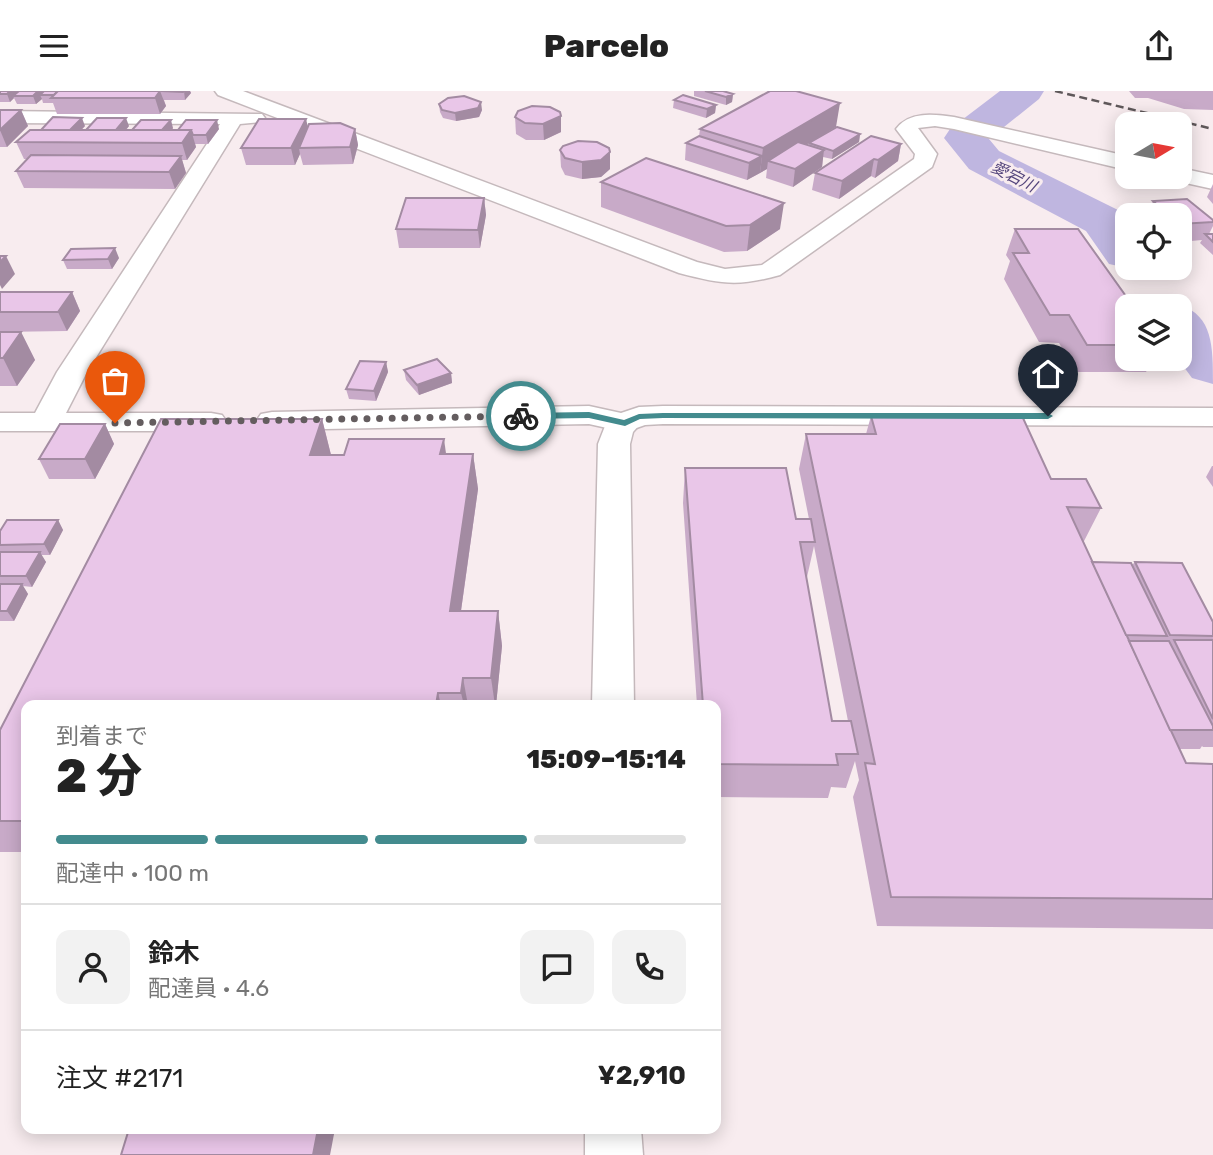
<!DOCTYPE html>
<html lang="ja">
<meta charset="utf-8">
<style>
:root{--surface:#fff;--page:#f2f2f2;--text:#222;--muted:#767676;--line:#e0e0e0;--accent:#438b8e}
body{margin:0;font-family:Rubik,"Noto Sans JP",sans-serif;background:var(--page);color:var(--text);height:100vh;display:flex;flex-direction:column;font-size:26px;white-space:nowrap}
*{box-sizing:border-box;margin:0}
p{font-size:23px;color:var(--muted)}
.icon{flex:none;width:38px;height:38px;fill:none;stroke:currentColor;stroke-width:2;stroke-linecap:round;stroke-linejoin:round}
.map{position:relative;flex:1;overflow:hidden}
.side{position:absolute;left:21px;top:609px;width:700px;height:434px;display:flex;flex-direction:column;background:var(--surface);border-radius:14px;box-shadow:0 4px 18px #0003}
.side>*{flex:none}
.needle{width:46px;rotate:80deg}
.fabs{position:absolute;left:1115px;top:21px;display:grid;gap:14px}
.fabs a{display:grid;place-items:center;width:77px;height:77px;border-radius:14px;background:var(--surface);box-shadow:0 4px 18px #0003;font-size:35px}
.pin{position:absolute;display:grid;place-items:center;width:60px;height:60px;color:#fff;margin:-72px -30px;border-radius:50% 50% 50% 0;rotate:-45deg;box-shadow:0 0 7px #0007}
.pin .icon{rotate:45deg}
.courier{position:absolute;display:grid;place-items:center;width:70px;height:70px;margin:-35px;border:5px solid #438b8e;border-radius:50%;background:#fff;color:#222;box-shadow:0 2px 9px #0007}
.overview em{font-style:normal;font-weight:800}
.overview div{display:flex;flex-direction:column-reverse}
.overview{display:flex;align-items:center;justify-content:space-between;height:119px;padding:0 35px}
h1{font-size:46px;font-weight:800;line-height:52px}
.bar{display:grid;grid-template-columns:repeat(4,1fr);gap:10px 7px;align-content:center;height:84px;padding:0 35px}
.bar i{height:9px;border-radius:5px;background:var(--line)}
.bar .current{background:var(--accent)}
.bar p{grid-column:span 4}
.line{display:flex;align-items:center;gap:18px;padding:0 35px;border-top:2px solid var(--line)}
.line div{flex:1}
.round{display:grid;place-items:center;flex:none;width:74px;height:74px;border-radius:14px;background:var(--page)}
header{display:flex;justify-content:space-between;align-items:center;height:91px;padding:0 35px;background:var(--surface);font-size:32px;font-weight:800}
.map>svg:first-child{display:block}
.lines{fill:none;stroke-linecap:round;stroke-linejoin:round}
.river{fill:#bfb6e0;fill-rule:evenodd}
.street-casing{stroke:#c5b9bc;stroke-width:3}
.secondary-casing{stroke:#c5b9bc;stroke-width:3}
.street{fill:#fff;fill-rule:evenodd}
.secondary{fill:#fff;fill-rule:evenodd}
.rail{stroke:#5f585a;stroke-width:2.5;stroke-dasharray:8 4.5;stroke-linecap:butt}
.wall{fill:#c8aac8;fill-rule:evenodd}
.shaded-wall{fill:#a38ba2}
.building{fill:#e9c6e8;stroke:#a38ba2;stroke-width:2}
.route{fill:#438b8e}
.done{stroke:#645d5f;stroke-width:7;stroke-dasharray:0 12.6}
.labels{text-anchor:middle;stroke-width:6;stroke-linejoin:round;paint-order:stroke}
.far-water-label{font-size:16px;font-style:italic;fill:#54457c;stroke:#f8ecef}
</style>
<header><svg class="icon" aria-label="menu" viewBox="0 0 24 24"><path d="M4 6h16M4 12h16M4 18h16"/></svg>Parcelo<svg class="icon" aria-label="share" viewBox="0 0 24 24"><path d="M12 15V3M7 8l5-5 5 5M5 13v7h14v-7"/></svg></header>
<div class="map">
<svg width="1213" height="1064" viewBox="0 0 1213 1064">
<rect width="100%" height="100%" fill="#f8ecef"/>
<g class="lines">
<!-- river -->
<g class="river">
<path d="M1000,0H1044L1039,8L989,48L999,60L1120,120L1127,129L1128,177L1109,173L1086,140L969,78L944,47L950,38Z"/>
<path d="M1180,214C1213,225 1213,255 1213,293L1192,287L1178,268L1180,215H1177Z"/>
</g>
<!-- street casing -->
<g class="street-casing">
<g id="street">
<path d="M215,0H243L697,171L725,178L762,174L914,68L915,63L896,38C909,20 934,23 954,26L1127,65V79L954,38L935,35L918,37L937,63L932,76L780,184C738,196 721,193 679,182L218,4Z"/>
<path d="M0,20L262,23L265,27L262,31L240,33L87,281L66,322H211L222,324L227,331L222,338L211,340H0V322H35L57,281L220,33L0,32Z"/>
<path d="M1180,77L1213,84V98L1172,89L1170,86H1180Z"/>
<path d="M589,315L621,322L639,316L663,315L1213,317V335L663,333L645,334L625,341L589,333L272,339L261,337L256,330L261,323L272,321Z"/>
</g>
</g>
<!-- secondary casing -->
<g class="secondary-casing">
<g id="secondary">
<path d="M625,323L636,325L641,332L633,341L630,353L634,614H592L598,353L607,330Z"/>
<path d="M585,1038H641L643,1064H585Z"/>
</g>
</g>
<!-- street -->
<use href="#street" class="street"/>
<!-- secondary -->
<use href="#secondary" class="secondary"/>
<!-- rail -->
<path class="rail" d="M1055,0L1213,38"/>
</g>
<!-- wall -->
<g class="wall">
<path d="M0,0H190L191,2L185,9H164L166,15L160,23H57L53,12H43L42,8L36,13H17L14,7L10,11H0Z"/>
<path d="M694,0H723L733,3L732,11L726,14L694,5Z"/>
<path d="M1129,0H1213V19L1184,18L1148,7H1135Z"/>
<path d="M674,9L716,14L715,22L706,27L673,17Z"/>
<path d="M439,13L482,19L479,26L456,30L443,27L440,21Z"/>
<path d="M0,19H21L28,35L7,56H0Z"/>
<path d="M518,20L561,41L544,49H526L516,43L515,26Z"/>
<path d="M85,35L81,39L129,35L126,39L173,37L172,39L219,38L208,53H195L196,56L187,69H182L186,82L175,98L24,97L16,80L27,68H24L16,51L40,39Z"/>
<path d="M308,36L355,38L358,54L353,73L303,74L300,63L295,74H246L241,57Z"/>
<path d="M700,38L809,54V52L860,43L859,51L832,68L823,66L822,76L793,96L766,87L767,78L747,89L685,69L686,52L699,45Z"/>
<path d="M901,53L898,70L875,87L871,85L839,108L812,99L815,82Z"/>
<path d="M560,59L610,78L601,86L582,88L565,84L561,76Z"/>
<path d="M601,91L780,138L747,160L724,161L601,116Z"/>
<path d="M1213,93V113L1207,106Z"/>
<path d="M484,107L486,124L480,157H399L396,138Z"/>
<path d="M1153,110L1213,129V135L1209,143H1213V164L1200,152L1202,149L1180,151V124H1147Z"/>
<path d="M1015,138L1127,215V268H1153L1146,281H1076L1059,252L1039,251L1004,188L1010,170L1006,164Z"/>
<path d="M119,167L112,178H67L63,169Z"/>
<path d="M0,201H72L80,220L67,240L0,241Z"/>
<path d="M0,241H21L35,269L17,295H0Z"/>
<path d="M386,271L388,281L376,310L349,308L346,298Z"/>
<path d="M404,279L451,282L452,292L419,304L406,289Z"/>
<path d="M871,325L1051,388L1101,417L1083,452L1092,471L1132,474L1135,471L1213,531V656H1203L1202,655L1200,658H1179L1186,672L1213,673V838L877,835L853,706L859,689L855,670L846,697L831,696L828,707L716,706V614H697L683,412L685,377L796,428H809L799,378L806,343H866ZM814,455L848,630H832L806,486H807Z"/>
<path d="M322,328L331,364L473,363L478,398L461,520H498L502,555L496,614H26V761H0V639Z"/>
<path d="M105,333L114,353L95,388H49L39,368Z"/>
<path d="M1212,375H1213V396L1206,386Z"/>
<path d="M58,429L63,439L50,464H41L46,471L32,496L23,495L28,503L14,530H0V440Z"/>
</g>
<!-- shaded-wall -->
<g class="shaded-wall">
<path d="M10,0H23L13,5L14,7L10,11L7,3Z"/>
<path d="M38,0H49L40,4L42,8L36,13L33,5Z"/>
<path d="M160,0L166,15L160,23L155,7Z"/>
<path d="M184,0H190L191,2L185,9Z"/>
<path d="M733,3L732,11L726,14V6Z"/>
<path d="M481,11L482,19L479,26L456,30L455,22Z"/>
<path d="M840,12L836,36L775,72L768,70L767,78L760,82L763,57Z"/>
<path d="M716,14L715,22L706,27L707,18Z"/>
<path d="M21,19L28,35L7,56L0,39Z"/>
<path d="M561,25V41L544,49L543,33Z"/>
<path d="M82,27L85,35L69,52L65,44Z"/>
<path d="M126,27L129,35L115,52L112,43Z"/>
<path d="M306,28L310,44L299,57L300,63L295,74L291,57Z"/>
<path d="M171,29L173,37L161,53L158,44Z"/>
<path d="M217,29L219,38L208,53L206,44Z"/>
<path d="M355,38L358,54L353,73L350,56Z"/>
<path d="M191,39L196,56L187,69L182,52Z"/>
<path d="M860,43L859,51L832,68L833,60Z"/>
<path d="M901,53L898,70L875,87L878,69Z"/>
<path d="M824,59L822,76L793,96L795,78Z"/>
<path d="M610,61V78L601,86L582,88V71Z"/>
<path d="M181,65L186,82L175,98L169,81Z"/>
<path d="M762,65L760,82L747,89L749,72Z"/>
<path d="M874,68L871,85L839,108L842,90Z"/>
<path d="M484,107L486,124L480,157L478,139Z"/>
<path d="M784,112L780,138L747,160L750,134Z"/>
<path d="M115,157L119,167L112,178L108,168Z"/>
<path d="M6,165L15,183L2,198L0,194V171Z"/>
<path d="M72,201L80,220L67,240L58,221Z"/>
<path d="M21,241L35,269L17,295L3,267Z"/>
<path d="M386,271L388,281L376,310L374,300Z"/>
<path d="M451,282L452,292L419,304L417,294Z"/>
<path d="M322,328L331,364H310Z"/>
<path d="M105,333L114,353L95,388L85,368Z"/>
<path d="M444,348L449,384L440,363Z"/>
<path d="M473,363L478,398L456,555L450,520Z"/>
<path d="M58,429L63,439L50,464L44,453Z"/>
<path d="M40,461L46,471L32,496L26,485Z"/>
<path d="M22,493L28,503L14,530L7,520Z"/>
<path d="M498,520L502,555L496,614H495L491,587Z"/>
<path d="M463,587L468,614H464L461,602Z"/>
<path d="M438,602L441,614H436Z"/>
<path d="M318,1038H335L330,1064H313Z"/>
</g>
<!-- building -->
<g class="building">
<path d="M0,0H10L7,3H0Z"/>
<path d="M19,0H38L33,5H13Z"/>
<path d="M44,0H58L54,4H40Z"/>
<path d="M58,0H160L155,7H51Z"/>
<path d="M161,0H184L183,1Z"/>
<path d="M705,0H723L733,3L726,6Z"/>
<path d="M770,0H796L840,12L763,57L700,38Z"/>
<path d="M683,4L716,14L707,18L674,9Z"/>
<path d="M464,5L481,11L478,17L455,22L442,19L439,13L448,7Z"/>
<path d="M532,15L550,16L560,21L561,25L543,33L525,32L515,26L518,20Z"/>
<path d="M0,19H21L0,39Z"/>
<path d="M53,26L82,27L70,39H41Z"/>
<path d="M97,27H126L116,39H86Z"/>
<path d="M259,28H306L291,57H241Z"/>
<path d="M141,29H171L162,39H132Z"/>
<path d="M186,29H217L206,44H193L191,39H178Z"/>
<path d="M340,32L355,38L350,56L299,57L309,33Z"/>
<path d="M837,36L860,43L833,60L809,52Z"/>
<path d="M30,39H191L182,52L16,51Z"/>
<path d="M699,45L762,65L749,72L686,52Z"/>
<path d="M871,45L901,53L878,69L874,68L842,90L815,82Z"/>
<path d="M578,50L597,51L609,57L610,61L601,69L582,71L565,67L560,59L563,55Z"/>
<path d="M798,51L824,59L795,78L768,70Z"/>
<path d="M31,64L181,65L169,81L16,80Z"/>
<path d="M646,67L784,112L750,134L726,135L601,91Z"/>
<path d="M406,107H484L478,139L396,138Z"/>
<path d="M1187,108L1213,129V131L1180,133V124H1169L1153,110Z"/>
<path d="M1015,138H1078L1133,215H1127V254H1087L1069,224H1050L1013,162H1029Z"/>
<path d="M1205,143H1213V151Z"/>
<path d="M115,157L108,168L63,169L71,158Z"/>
<path d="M0,165H6L0,171Z"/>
<path d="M0,201H72L58,221H0Z"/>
<path d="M0,241H21L3,267H0Z"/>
<path d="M437,268L451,282L417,294L404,279Z"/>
<path d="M360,270L386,271L374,300L346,298Z"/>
<path d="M871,325L1023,327L1051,388H1086L1101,417L1067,416L1186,672L1213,673V808L891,806L865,672L875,673L806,343H876Z"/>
<path d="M161,328H322L310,364H344L349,348H444L440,363H473L450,520H498L491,587H463L461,602H438L436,614H26V730H0V639Z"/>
<path d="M60,333H105L85,368H39Z"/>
<path d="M685,377H786L796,428H811L815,451H800L832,630H851L858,663H836L838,674L716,673V614H703Z"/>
<path d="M7,429H58L44,453L0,454V440Z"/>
<path d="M0,461H40L26,485H0Z"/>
<path d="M1092,471L1131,472L1167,545L1126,544Z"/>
<path d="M1135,471L1182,472L1213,531V545L1170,544Z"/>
<path d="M0,493H22L7,520H0Z"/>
<path d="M1174,549H1213V628Z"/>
<path d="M1129,550H1169L1213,635V639H1170Z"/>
<path d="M129,1038H318L313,1064H121Z"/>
</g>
<!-- route -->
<path class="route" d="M589,321L624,329L639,323L663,322H1048L1053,325L1048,328L663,327L640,328L625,335L589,327L521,328L516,325L521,322Z"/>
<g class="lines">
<!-- done -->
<path class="done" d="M115,332L521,325"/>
</g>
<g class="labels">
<!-- far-water labels -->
<g class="far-water-label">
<text transform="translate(1014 85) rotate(27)" y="6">愛宕川</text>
</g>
</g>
</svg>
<div class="fabs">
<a><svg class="needle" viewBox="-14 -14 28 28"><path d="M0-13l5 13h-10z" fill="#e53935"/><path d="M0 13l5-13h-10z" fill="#767676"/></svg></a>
<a><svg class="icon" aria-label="locate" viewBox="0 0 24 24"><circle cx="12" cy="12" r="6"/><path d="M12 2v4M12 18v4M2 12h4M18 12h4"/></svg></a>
<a><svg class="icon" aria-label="layers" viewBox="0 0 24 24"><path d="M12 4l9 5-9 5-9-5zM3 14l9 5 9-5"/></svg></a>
</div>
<div class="pin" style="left:115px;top:332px;background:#ea580c"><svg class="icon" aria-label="bag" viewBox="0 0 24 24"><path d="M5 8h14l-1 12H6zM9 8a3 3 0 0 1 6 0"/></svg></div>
<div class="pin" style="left:1048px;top:325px;background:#1f2937"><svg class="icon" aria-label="home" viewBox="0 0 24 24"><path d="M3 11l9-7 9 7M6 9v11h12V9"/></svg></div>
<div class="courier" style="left:521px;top:325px"><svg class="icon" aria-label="bike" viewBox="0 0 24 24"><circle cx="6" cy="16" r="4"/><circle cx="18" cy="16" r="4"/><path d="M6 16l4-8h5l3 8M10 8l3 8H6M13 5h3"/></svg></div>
<section class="side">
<div class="overview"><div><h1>2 分</h1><p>到着まで</p></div><em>15:09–15:14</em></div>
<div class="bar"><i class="current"></i><i class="current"></i><i class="current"></i><i></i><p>配達中 · 100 m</p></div>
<div class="line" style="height:126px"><a class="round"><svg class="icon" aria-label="person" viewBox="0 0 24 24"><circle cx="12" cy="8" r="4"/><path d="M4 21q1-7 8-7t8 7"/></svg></a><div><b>鈴木</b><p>配達員 · 4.6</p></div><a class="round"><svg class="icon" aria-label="chat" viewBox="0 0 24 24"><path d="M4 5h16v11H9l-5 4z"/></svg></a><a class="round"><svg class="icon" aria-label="phone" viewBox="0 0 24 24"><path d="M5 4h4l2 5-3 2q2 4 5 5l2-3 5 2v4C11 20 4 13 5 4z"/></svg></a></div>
<div class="line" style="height:91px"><div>注文 #2171</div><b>¥2,910</b></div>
</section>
</div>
